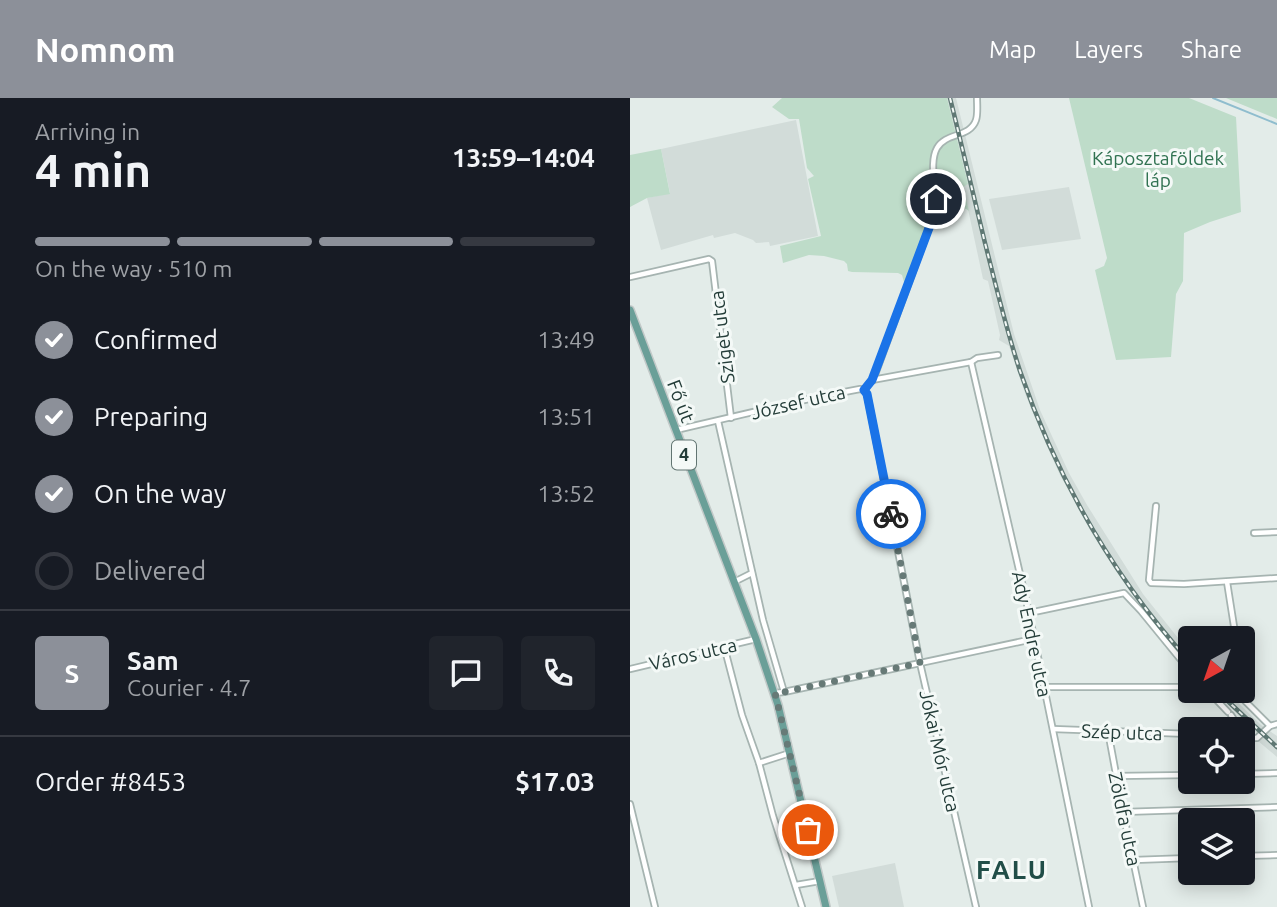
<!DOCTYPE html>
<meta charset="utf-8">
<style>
:root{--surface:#171b24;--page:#20242c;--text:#f1f3f6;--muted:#9ea1a6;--line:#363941;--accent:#8c9099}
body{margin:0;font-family:Ubuntu,sans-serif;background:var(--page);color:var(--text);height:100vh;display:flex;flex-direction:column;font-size:26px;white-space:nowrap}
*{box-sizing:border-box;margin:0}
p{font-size:23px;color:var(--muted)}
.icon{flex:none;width:38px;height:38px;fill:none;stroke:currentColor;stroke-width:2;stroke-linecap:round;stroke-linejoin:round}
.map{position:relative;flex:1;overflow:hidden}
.details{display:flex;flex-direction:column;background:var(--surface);width:630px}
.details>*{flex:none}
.needle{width:46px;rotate:220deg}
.controls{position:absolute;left:548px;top:528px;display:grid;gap:14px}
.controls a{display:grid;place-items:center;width:77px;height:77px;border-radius:7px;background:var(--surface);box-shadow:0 4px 18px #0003;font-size:35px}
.pin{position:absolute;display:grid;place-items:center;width:60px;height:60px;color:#fff;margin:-30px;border:4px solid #fff;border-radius:50%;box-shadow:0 2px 7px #0007}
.courier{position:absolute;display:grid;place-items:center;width:70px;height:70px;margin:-35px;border:5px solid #1a73e8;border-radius:50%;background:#fff;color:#222;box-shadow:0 2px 9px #0007}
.headline em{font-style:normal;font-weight:700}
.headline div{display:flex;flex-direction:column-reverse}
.headline{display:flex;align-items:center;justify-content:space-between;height:119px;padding:0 35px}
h1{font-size:46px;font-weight:700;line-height:52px}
.bar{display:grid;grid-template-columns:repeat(4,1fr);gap:10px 7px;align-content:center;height:84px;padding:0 35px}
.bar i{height:9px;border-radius:5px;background:var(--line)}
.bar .current{background:var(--accent)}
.bar p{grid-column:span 4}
.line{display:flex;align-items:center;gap:18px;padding:0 35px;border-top:2px solid var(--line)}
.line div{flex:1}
.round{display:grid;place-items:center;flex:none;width:74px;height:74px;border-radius:7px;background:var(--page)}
ol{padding:0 35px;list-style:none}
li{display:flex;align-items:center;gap:21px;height:77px}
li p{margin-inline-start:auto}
li .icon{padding:7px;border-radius:50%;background:var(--accent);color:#fff;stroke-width:4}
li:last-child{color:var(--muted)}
li i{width:38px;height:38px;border:4px solid var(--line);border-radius:50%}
header{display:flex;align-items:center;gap:42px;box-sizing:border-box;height:98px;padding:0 35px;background:var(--accent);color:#fff}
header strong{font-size:33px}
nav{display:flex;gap:38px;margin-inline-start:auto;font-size:24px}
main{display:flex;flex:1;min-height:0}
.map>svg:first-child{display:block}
.built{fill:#d2dcd9}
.green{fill:#bedcc9}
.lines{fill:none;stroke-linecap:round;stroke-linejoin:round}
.stream{stroke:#8fbdce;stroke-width:2}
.street-casing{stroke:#a6b4b1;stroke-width:8}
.primary-casing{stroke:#c2c9c8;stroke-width:10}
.street{stroke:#fff;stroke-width:4.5}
.primary{stroke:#6a9f98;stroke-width:7}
.rail-casing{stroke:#5f7874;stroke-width:4.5}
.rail{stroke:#f4f9f7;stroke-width:2;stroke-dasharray:5;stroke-linecap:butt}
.done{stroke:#677a77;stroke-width:7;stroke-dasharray:0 12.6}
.route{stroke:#1a73e8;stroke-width:9}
.labels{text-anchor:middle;stroke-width:6;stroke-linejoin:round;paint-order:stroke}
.shield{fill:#f4f9f7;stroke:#627572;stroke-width:2}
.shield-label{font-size:18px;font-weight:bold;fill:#243d39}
.park-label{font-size:19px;fill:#307251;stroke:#f4f9f7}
.street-label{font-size:19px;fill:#243d39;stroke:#f4f9f7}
.district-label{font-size:26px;font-weight:bold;letter-spacing:2px;fill:#214e48;stroke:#f4f9f7}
</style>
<header>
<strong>Nomnom</strong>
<nav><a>Map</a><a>Layers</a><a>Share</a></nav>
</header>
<main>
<section class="details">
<div class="headline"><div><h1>4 min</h1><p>Arriving in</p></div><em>13:59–14:04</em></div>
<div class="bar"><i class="current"></i><i class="current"></i><i class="current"></i><i></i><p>On the way · 510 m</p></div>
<ol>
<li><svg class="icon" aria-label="check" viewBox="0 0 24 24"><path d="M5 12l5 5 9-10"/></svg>Confirmed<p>13:49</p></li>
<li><svg class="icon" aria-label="check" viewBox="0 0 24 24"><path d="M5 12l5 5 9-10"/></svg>Preparing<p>13:51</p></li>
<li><svg class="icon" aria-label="check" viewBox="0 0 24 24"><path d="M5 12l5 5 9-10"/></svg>On the way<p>13:52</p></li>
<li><i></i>Delivered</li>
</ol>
<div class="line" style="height:126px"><b class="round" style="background:var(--accent);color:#fff">S</b><div><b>Sam</b><p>Courier · 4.7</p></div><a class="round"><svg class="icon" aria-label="chat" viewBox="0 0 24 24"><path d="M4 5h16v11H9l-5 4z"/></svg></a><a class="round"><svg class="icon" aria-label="phone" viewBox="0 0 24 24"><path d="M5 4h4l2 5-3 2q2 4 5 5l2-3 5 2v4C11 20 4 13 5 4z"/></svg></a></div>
<div class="line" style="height:91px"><div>Order #8453</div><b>$17.03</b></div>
</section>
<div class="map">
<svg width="647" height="809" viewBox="0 0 647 809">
<rect width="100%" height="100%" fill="#e3ece9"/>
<!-- built -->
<g class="built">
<path d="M317,0H326L384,236L410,312L439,375L457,407L513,496L560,555V567L511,509L467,443L430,377L417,348L396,298L379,248L369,242L370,237L358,183L353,181L333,88L338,86Z"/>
<path d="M166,22L188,138L140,148L139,144L126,145L123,142L105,135L84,140L83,137L31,152L17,100L40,95L31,51Z"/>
<path d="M439,89L451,141L372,152L359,101Z"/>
<path d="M584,593H596L631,627L647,638V659L628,643L626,634Z"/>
<path d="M265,765L274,809H209L202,778Z"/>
</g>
<!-- green -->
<g class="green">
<path d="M152,0H317L338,86L333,89L339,113C329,105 315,113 304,116L278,186L274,184L272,177L268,175L222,174L218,173L217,166L214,163L194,158L179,157L153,165L150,148L191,138L178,81L184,78L177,70L169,21H159L142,9Z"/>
<path d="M439,0H559L606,19L611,114L580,124L554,135L553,183L546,196L541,259L486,262L465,172L474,168L477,160Z"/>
<path d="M596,0H647V21Z"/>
<path d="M31,51L40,96L17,100L0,109V57Z"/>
</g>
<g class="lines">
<!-- stream -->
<path class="stream" d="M583,0L647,26"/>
<!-- street casing -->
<g class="street-casing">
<g id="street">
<path d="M0,179L79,161L82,163L101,320"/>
<path d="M341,264L399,515L459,809"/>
<path d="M243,282L304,116C308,95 298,66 307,50C316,34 340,40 346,22C348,16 347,7 347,0"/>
<path d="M234,292L237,296L290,565L346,809"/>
<path d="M88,323L133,522L154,594"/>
<path d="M46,332L183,300L230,291L234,292L242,282L341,264L347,260L368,257"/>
<path d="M526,408L519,482L521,485L554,486L647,480"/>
<path d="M624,435L647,434"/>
<path d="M104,484L122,475"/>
<path d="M597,484L606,541"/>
<path d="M399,515L494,495L511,513L560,573"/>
<path d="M94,548L112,617L129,665L143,718L172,809"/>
<path d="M0,571L126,541"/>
<path d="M612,584L615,603L640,628"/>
<path d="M414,589H560"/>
<path d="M578,593L598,614"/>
<path d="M145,595L154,594L403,541"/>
<path d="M601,617L603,620V632"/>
<path d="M423,631L560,636"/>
<path d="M478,633L493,714L513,809"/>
<path d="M612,640H627L640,628L647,626"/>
<path d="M129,665L160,655"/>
<path d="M612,676L647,675"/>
<path d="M486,678L560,677"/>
<path d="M0,706L25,809"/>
<path d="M493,714L647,709"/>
<path d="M612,758L647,757"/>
<path d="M504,762L560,760"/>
<path d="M166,787L190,783"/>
</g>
</g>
<!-- primary casing -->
<g class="primary-casing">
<path id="primary" d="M0,212L126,541L148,607L196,809"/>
</g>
<!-- street -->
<use href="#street" class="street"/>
<!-- primary -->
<use href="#primary" class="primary"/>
<!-- rail casing -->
<g class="rail-casing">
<g id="rail">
<path d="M320,0C332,48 343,96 355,145C366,188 376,231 390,273C427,380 484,480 560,564"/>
<path d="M587,593L647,649"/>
</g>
</g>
<!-- rail -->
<use href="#rail" class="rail"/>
</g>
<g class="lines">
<!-- done -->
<path class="done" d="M178,732L145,595L154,594L290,565L261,416"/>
<!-- route -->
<path class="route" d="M261,416L237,296L234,292L242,282L302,122L306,101"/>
</g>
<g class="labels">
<!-- shield labels -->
<rect class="shield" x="42" y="342.5" width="24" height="29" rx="5"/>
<g class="shield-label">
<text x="54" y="363">4</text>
</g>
<!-- park labels -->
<g class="park-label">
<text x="528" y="67">Káposztaföldek<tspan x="528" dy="22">láp</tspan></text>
</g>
<!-- street labels -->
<g class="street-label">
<text transform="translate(92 239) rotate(-97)" y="7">Sziget utca</text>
<text transform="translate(51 303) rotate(69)" y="7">Fő út</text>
<text transform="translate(168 304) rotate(-13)" y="7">József utca</text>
<text transform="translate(402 536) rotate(78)" y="7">Ady Endre utca</text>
<text transform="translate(63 556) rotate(-13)" y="7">Város utca</text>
<text transform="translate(492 634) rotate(2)" y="7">Szép utca</text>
<text transform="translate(310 653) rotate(77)" y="7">Jókai Mór utca</text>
<text transform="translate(495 721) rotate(78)" y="7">Zöldfa utca</text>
</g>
<!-- district labels -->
<g class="district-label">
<text x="382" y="781">FALU</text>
</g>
</g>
</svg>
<div class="controls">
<a><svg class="needle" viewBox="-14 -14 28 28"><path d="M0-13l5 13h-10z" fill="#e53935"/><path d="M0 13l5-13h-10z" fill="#9ea1a6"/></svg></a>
<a><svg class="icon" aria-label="locate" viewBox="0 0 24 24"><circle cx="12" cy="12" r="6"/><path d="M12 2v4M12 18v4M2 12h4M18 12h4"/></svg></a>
<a><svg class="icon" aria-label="layers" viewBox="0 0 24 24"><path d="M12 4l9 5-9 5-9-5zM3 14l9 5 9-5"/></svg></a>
</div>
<div class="pin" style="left:178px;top:732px;background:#ea580c"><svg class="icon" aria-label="bag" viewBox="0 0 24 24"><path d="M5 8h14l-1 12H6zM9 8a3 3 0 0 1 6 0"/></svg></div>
<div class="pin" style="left:306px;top:101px;background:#1f2937"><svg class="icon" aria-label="home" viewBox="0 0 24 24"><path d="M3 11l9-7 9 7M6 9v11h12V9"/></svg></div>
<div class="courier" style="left:261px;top:416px"><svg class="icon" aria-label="bike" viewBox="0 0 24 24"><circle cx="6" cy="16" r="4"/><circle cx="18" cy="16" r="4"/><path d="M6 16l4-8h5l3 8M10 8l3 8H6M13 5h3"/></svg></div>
</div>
</main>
